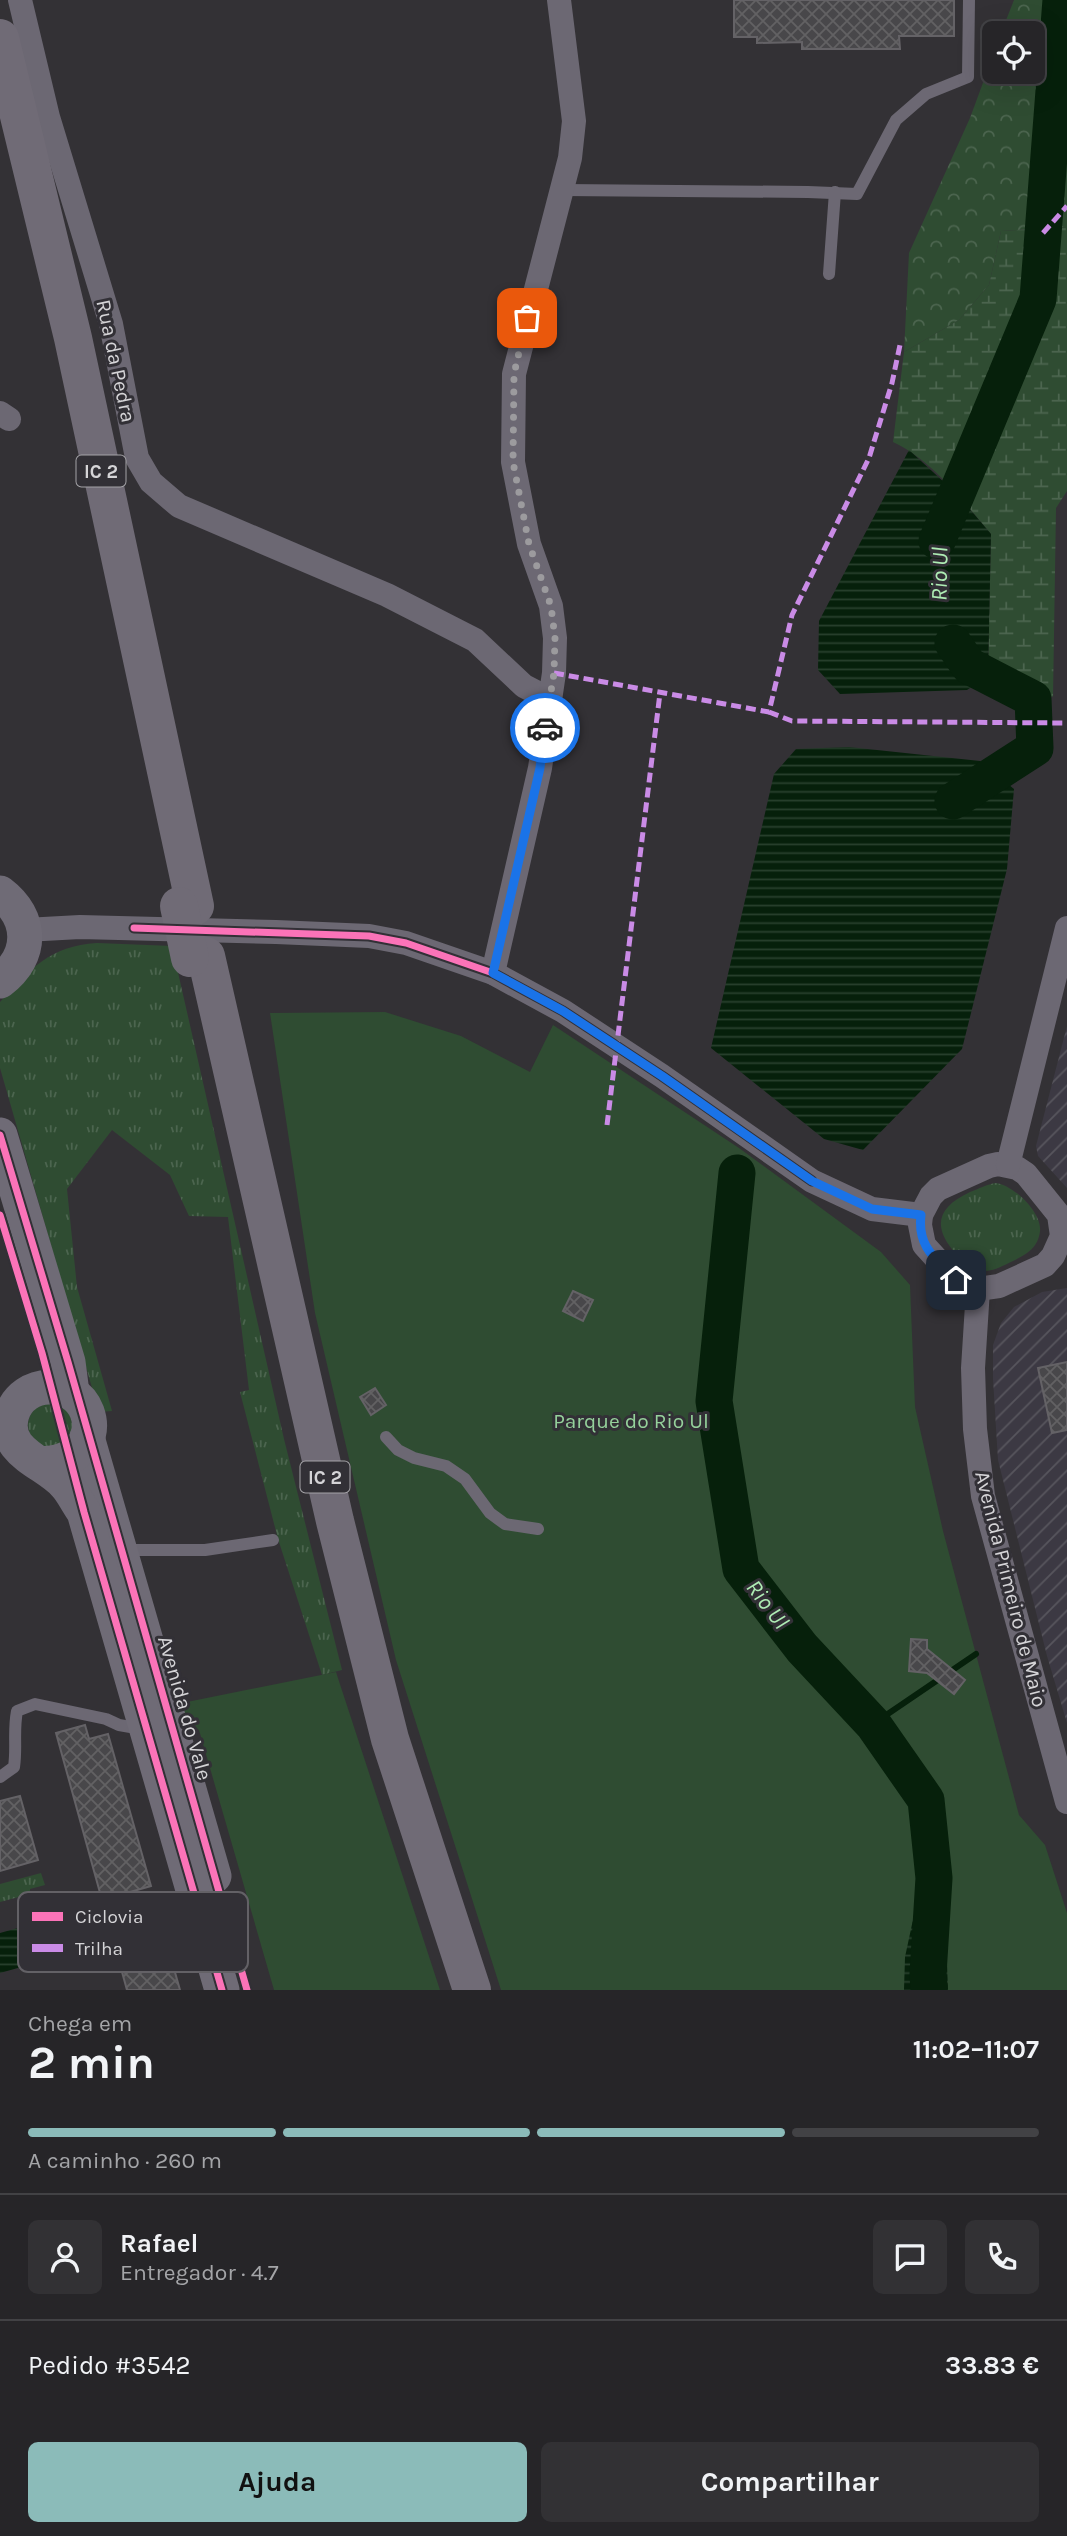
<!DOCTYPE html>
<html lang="pt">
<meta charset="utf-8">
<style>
:root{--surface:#262528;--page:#323134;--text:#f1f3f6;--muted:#a4a5a8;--line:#424245;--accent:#8bbbb9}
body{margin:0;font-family:Karla,sans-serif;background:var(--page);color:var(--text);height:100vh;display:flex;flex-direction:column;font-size:26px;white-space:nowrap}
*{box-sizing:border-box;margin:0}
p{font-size:23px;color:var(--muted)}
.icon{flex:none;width:38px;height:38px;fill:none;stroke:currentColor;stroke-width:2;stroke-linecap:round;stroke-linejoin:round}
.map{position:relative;height:1990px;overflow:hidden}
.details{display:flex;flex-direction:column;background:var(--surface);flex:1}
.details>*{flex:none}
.fabs{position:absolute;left:982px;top:21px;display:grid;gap:14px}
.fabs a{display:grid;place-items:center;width:63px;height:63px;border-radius:10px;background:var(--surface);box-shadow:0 7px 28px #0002,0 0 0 2px var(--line);font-size:35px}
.pin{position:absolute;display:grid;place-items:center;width:60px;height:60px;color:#fff;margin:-30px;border-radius:14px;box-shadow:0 4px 10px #0006}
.courier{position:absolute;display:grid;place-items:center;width:70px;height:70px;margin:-35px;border:5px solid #1a73e8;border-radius:50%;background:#fff;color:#222;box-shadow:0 2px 9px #0007}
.headline em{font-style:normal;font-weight:700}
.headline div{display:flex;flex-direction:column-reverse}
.headline{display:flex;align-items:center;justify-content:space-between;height:119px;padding:0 28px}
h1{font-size:46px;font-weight:700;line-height:52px}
.bar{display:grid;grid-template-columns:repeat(4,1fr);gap:10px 7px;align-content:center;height:84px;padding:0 28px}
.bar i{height:9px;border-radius:5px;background:var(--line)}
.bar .current{background:var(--accent)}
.bar p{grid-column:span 4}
.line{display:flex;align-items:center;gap:18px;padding:0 28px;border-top:2px solid var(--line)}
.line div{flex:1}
.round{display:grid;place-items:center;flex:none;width:74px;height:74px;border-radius:10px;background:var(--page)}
.button{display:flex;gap:14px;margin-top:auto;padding:14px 28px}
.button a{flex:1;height:80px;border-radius:10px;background:var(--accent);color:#111;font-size:28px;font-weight:700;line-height:80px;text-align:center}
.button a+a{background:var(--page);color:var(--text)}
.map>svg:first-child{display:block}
.industrial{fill:url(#industrial-furrows)}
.grass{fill:url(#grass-tufts)}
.forest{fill:url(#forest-crowns)}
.wetland{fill:url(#wetland-marsh)}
.park{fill:#2f4c32}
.water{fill:url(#water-rules)}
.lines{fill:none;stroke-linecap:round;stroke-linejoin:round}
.stream{stroke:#06200b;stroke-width:6}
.river{stroke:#06200b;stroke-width:37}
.building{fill:url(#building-cross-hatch);stroke:#646266;stroke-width:2}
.service{stroke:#6c6873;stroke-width:12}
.minor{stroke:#6c6873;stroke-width:24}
.secondary{stroke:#6f6b76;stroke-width:35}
.trunk{stroke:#706b76;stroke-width:38}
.trunk-bridge{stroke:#706b76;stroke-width:38}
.quiet{stroke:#ca8be6;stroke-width:5;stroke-dasharray:10 5;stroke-linecap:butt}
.cycleway-casing{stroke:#323036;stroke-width:11}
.cycleway{stroke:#fb73b8;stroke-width:7}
.done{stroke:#9c9b9e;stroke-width:7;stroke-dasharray:0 12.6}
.route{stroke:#1a73e8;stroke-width:9}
.labels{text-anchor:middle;stroke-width:6;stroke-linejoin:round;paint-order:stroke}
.shield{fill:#323036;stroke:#a4a3a7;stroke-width:2}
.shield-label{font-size:19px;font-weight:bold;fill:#d5d4d7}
.street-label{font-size:21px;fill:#d5d4d7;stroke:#323036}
.park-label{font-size:21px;fill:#95d19b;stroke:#323036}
.water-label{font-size:23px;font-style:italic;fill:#afedb5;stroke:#323036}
.key{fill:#323036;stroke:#636166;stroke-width:2}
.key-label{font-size:19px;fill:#d5d4d7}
</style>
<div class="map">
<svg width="1067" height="1990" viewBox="0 0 1067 1990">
<defs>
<pattern id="industrial-furrows" width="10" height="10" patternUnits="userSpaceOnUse" patternTransform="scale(1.75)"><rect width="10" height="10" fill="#3c3943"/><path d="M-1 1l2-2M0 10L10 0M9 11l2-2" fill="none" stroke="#57555d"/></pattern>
<pattern id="grass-tufts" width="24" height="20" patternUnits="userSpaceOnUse" patternTransform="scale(1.75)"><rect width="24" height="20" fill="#2f4c32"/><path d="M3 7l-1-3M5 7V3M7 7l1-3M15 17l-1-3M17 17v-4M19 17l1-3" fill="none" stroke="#4c654f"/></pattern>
<pattern id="forest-crowns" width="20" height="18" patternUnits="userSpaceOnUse" patternTransform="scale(1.75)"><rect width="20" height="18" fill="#2f4c32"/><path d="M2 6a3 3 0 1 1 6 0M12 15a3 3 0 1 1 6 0" fill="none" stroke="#4c654f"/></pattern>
<pattern id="wetland-marsh" width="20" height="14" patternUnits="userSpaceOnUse" patternTransform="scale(1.75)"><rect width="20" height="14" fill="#2f4c32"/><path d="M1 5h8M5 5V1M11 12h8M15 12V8" fill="none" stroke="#4c654f"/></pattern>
<pattern id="water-rules" width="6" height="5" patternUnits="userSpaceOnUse" patternTransform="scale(1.75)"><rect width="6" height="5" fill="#06200b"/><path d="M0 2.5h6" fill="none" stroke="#29402e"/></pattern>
<pattern id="building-cross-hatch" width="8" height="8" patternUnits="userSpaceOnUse" patternTransform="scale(1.75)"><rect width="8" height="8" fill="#48474a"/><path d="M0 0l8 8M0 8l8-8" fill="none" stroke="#626163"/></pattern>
</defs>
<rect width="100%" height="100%" fill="#333135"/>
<!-- industrial -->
<g class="industrial">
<path d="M1067,1026V1188L1038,1156L1036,1146Z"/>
<path d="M1067,1288V1723L1047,1656L998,1460L993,1379V1345L1001,1323L1014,1307L1042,1292Z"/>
</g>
<!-- grass -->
<g class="grass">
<path d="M97,943L172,946L284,1439L342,1670L322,1675L278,1539L240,1392L249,1390L228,1217L189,1216L170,1175L112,1130L67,1189L77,1287L112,1411L99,1412L0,1068V1002C30,969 50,946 97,943Z"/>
<path d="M996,1183C1013,1185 1042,1212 1040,1231C1038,1248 1027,1254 1013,1261C1004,1265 993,1272 982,1271C970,1270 964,1262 956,1254C931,1226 938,1207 970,1192C979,1189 987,1184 996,1183Z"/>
<circle cx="50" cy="1425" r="22"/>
<path d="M41,1873L45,1885L30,1889V1894L0,1902V1884Z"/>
</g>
<!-- forest -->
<path class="forest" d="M1014,0H1067V227L1001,231L989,285L959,320L904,352L909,253L970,118L994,53V72H1032V33H1001Z"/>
<!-- wetland -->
<path class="wetland" d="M1067,227V491L1056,508L1053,697L988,672L991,534C963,501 932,460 893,442L904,352L959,320L989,285L1001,231Z"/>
<!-- park -->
<g class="park">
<path d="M385,1012L461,1036L530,1072L553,1025L739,1148L881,1252L910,1285L915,1407L943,1531L1019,1815L1045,1845L1067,1913V1990H501L396,1660L315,1313L270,1013Z"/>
<path d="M336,1672L440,1990H274L199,1730L186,1722L182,1703Z"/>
</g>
<!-- water -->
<g class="water">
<path d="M909,450L957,494L991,534L988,676L967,690L840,694L818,670L819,621Z"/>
<path d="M849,747L980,761L1014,789L1007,869L962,1049L863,1150L824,1139L711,1048L774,774L796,749Z"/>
<path d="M934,1878L945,1911L948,1990H904L905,1957L920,1887Z"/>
<path d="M46,1920L57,1957L0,1973V1933Z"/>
</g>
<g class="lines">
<!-- stream -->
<path class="stream" d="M873,1724L976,1654"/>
<!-- river -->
<g class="river">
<path d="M937,541L1038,299L1061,0"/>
<path d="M953,801L1035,748L1033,699L969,666L953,643"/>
<path d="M737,1173L714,1401L741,1569L802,1648L873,1724L926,1800L934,1878L928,1974L929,1990"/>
</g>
</g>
<!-- building -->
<g class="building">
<path d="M734,0H954V36H899L900,49H802V42L757,43V37H734Z"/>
<path d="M573,1291L593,1300L583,1321L563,1311Z"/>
<path d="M1067,1362V1430L1052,1433L1038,1368Z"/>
<path d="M375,1388L386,1405L371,1415L360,1397Z"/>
<path d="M911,1639L927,1640V1649L965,1680L954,1694L927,1673L909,1671Z"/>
<path d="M85,1725L89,1739L108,1734L151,1886L102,1900L56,1733Z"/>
<path d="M20,1796L38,1860L0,1871V1801Z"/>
<path d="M163,1930L180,1990H127L114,1943Z"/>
</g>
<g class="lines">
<!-- service -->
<g class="service">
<path d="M563,190L808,192L857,194L896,120L926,94L968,77L969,0"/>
<path d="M829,274L835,192"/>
<path d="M386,1437L398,1450L414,1458L446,1466L465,1479L490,1513L505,1524L538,1529"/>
<path d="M122,1552L132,1550H205L273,1540"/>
<path d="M0,1777L14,1767C17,1747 13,1732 17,1711L35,1704L106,1719L119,1725L142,1729"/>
</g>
<!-- minor -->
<g class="minor">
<path d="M20,0L48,117L111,324L137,458L151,482L179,506L387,595L475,640L524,686L549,699"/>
<path d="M0,413L9,419"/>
<path d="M25,930L80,927L276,932L369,936L406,943L493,973L563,1011L662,1076L812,1181L872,1209L921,1215"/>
<path d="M493,973L540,768L554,673L555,638L551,606L529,544L513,462L514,374L570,158L574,121L559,0"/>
<path d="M998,1164L1017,1168L1026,1174L1059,1215L1062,1236L1053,1256L1045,1265L999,1286L978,1289L966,1287L956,1280L924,1245L920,1225L921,1215L931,1196L938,1189L989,1166Z"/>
<path d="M1008,1165L1067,928"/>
<path d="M978,1289L973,1368L975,1429L983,1496L1067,1802"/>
</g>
<!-- secondary -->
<g class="secondary">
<path d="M0,893C33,918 33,956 0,981"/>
<path d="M0,1135L68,1362L72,1393"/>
<path d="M87,1437L214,1876"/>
<path d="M38,1463C67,1467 99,1445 87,1412C74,1378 23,1379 12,1414C0,1453 47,1462 66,1485C73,1493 78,1504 84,1512L222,1990"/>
</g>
<!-- trunk -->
<g class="trunk">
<path d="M0,38L73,338L195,906"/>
<path d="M206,956L335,1521L390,1739L472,1990"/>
</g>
<!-- trunk-bridge -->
<path class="trunk-bridge" d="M179,906L190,958"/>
<!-- quiet -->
<g class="quiet">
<path d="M1043,233L1067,206"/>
<path d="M554,673L769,712L792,615L869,458L892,383L900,345"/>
<path d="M769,712L792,721L1067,723"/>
<path d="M607,1125L660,693"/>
</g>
<!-- cycleway casing -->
<g class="cycleway-casing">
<g id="cycleway">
<path d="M134,928L369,936L406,943L493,973L563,1011L662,1076L812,1181"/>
<path d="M0,1135L68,1362L247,1990"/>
<path d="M0,1215L42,1353L84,1512L222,1990"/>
</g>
</g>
<!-- cycleway -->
<use href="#cycleway" class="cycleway"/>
</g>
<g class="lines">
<!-- done -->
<path class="done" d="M527,318L514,374L513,462L529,544L551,606L555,638L554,673L545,728"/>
<!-- route -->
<path class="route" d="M545,728L540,768L493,973L563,1011L662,1076L812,1181L872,1209L921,1215C917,1247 936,1259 956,1280"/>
</g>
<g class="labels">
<!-- shield labels -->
<g class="shield">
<rect x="76.5" y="455.5" width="49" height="31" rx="5"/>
<rect x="300.5" y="1461.5" width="49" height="31" rx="5"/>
</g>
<g class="shield-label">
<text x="101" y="478">IC 2</text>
<text x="325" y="1484">IC 2</text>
</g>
<!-- street labels -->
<g class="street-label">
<text transform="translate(116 361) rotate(78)" y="7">Rua da Pedra</text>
<text transform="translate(1011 1589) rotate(76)" y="7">Avenida Primeiro de Maio</text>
<text transform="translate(185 1708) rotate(74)" y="7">Avenida do Vale</text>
</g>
<!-- park labels -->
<g class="park-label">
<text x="631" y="1428">Parque do Rio Ul</text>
</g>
<!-- water labels -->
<g class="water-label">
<text transform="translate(939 574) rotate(-89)" y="8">Rio Ul</text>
<text transform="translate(768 1604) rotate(53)" y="8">Rio Ul</text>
</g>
</g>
<!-- legend -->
<rect x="18" y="1892" width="230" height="80" rx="10" class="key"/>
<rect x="32" y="1912" width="31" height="9" fill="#fb73b8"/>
<rect x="32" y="1944" width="31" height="8" fill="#ca8be6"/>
<g class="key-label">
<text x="75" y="1923">Ciclovia</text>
<text x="75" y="1955">Trilha</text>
</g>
</svg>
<div class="fabs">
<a><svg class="icon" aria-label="locate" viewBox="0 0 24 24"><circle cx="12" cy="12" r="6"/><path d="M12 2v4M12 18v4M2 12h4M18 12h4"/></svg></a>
</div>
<div class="pin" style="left:527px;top:318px;background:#ea580c"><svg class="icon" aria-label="bag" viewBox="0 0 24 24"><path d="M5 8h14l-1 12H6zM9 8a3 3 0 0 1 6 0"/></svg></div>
<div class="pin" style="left:956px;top:1280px;background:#1f2937"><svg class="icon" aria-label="home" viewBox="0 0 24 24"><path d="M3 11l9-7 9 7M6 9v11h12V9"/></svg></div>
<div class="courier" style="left:545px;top:728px"><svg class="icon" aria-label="car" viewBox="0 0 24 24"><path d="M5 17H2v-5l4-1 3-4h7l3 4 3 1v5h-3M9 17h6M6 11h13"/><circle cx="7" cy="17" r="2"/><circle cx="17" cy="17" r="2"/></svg></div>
</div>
<section class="details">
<div class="headline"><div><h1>2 min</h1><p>Chega em</p></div><em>11:02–11:07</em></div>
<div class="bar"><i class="current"></i><i class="current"></i><i class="current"></i><i></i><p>A caminho · 260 m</p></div>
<div class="line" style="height:126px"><a class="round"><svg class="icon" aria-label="person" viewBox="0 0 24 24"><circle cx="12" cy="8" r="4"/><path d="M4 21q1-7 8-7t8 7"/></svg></a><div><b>Rafael</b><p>Entregador · 4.7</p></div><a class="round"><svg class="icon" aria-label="chat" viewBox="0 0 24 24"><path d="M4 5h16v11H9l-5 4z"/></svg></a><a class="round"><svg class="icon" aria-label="phone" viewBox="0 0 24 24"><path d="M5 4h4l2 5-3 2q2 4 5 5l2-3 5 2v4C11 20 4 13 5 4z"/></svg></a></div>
<div class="line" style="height:91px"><div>Pedido #3542</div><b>33.83 €</b></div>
<div class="button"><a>Ajuda</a><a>Compartilhar</a></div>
</section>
